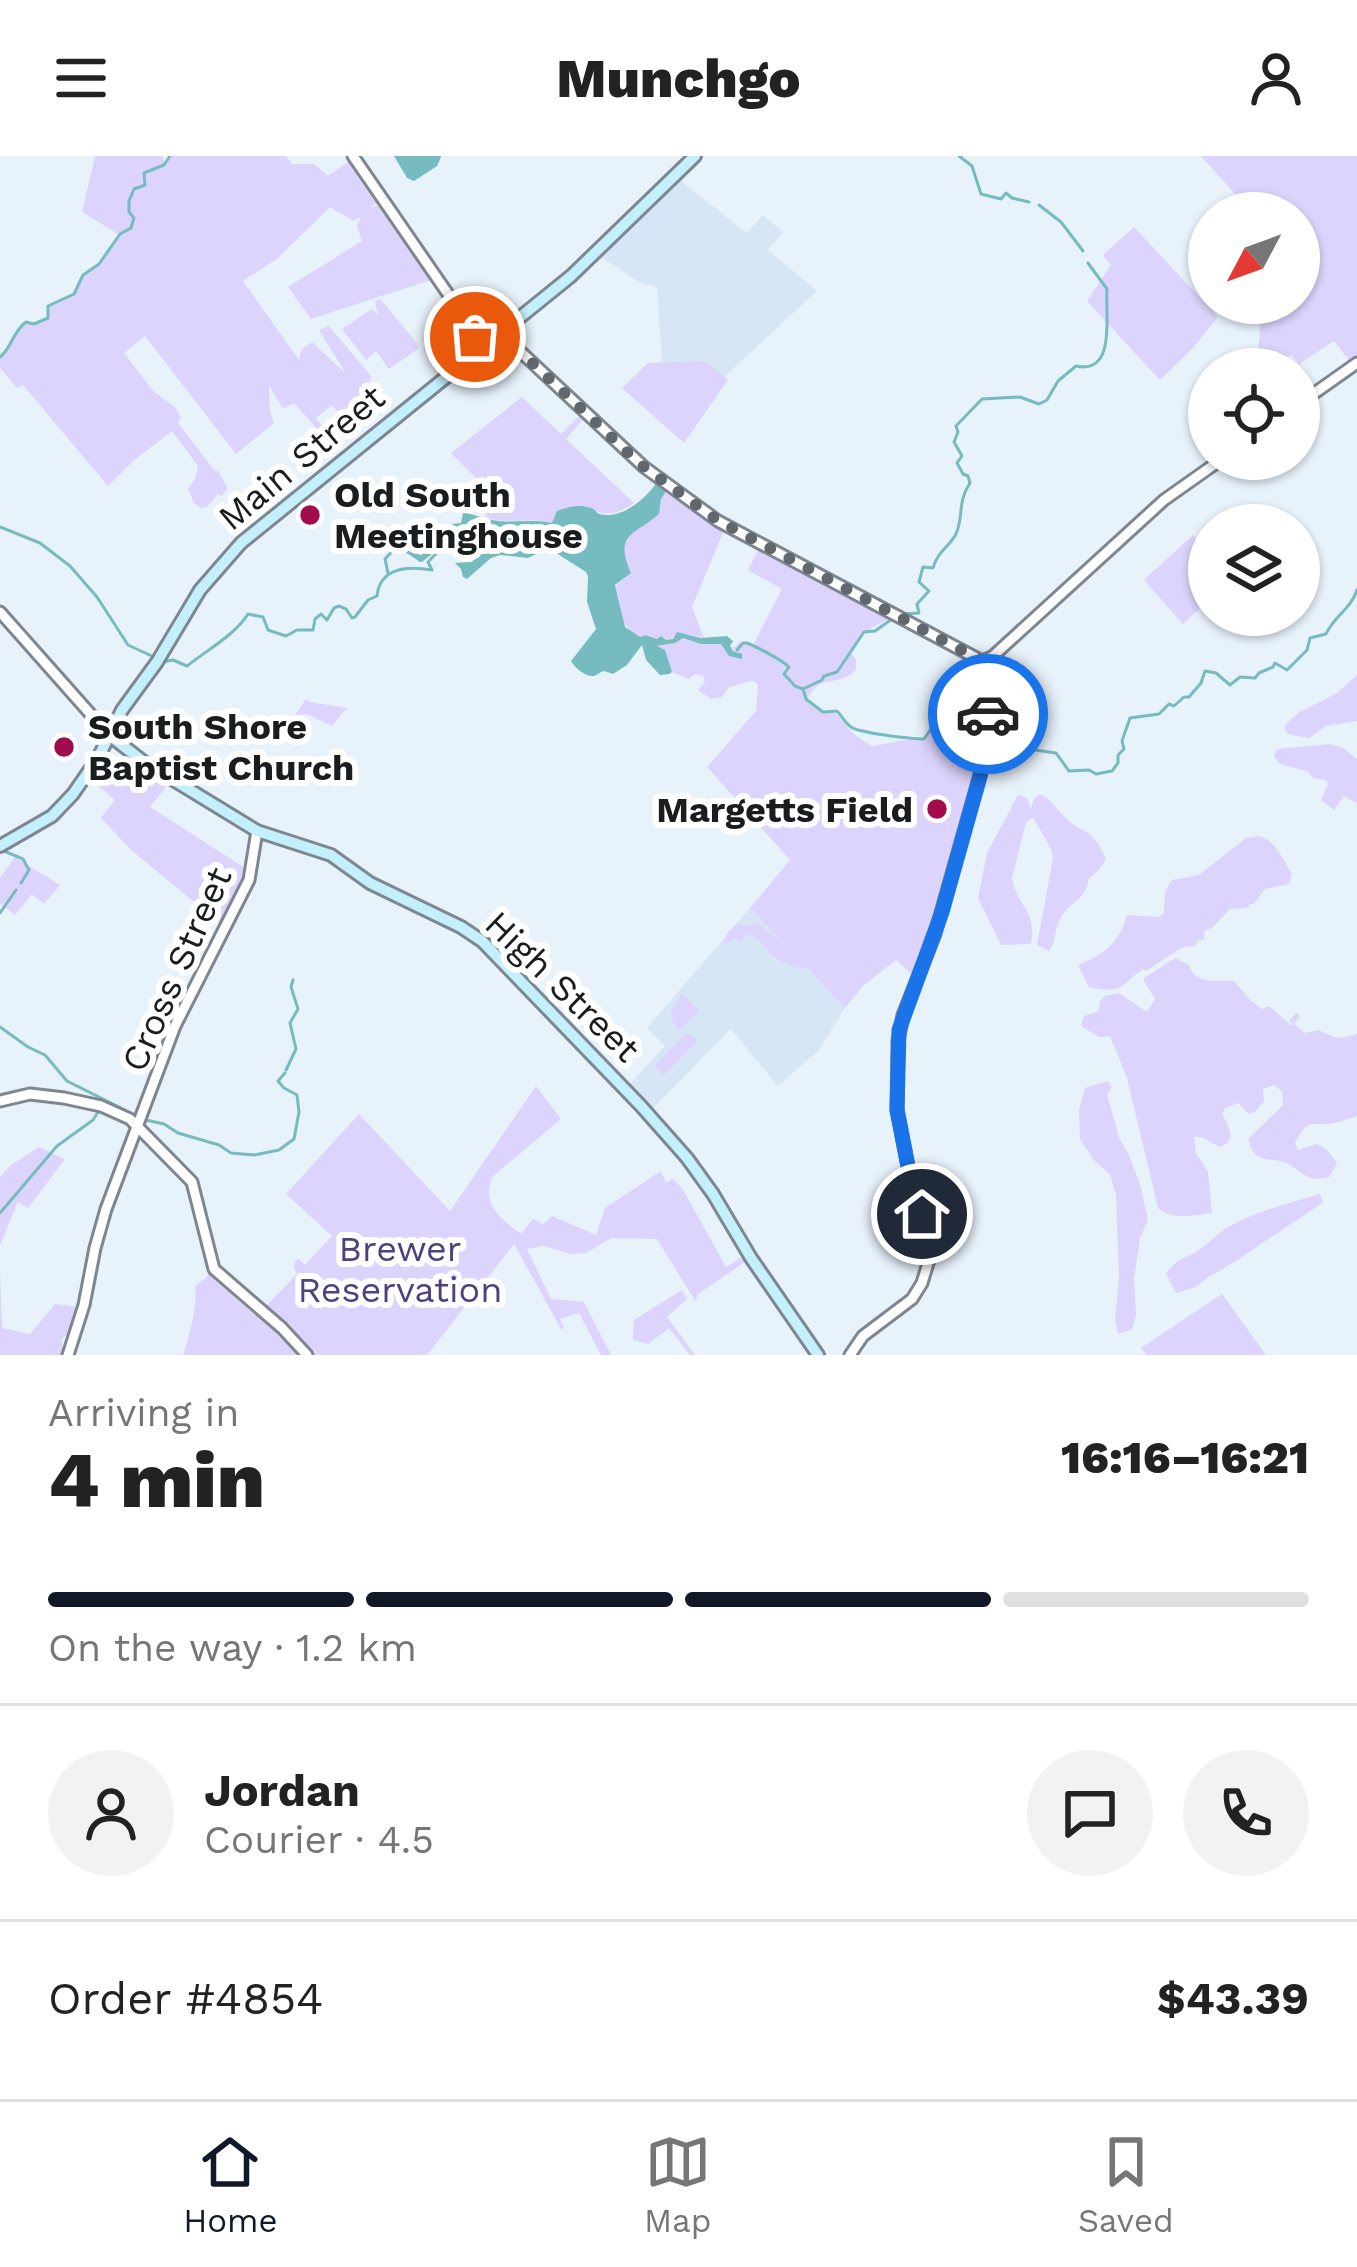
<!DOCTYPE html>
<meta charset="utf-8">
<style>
:root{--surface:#fff;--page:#f2f2f2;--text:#222;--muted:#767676;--line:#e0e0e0;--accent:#111827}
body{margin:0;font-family:"Work Sans",sans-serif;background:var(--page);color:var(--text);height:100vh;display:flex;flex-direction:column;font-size:45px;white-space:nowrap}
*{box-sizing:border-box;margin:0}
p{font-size:39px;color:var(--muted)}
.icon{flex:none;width:66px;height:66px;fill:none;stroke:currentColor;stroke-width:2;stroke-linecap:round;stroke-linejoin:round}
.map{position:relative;height:1199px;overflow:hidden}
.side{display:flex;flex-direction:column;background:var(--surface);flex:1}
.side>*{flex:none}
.needle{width:78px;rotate:229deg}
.tools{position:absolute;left:1188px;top:36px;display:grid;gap:24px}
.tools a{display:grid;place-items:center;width:132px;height:132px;border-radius:50%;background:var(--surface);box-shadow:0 3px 9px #0004;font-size:60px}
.pin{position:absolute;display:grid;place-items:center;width:102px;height:102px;color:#fff;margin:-51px;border:6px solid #fff;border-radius:50%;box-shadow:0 3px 12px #0007}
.courier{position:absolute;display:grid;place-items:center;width:120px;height:120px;margin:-60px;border:9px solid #1a73e8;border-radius:50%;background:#fff;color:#222;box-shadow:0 3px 15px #0007}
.headline em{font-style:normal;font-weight:800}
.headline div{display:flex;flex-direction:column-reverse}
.headline{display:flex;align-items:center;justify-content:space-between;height:204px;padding:0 48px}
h1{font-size:78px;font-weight:800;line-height:90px}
.bar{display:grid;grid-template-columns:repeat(4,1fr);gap:18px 12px;align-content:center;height:144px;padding:0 48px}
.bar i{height:15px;border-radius:9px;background:var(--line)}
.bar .on{background:var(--accent)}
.bar p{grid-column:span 4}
.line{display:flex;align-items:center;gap:30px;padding:0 48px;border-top:3px solid var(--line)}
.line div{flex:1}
.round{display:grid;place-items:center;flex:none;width:126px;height:126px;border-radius:63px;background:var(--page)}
header{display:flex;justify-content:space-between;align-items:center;height:156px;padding:0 48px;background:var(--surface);font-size:54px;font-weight:800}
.tab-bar{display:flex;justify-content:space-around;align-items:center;height:168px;border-top:3px solid var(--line);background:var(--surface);font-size:33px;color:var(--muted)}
.tab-bar a{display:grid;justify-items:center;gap:6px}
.tab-bar .on{color:var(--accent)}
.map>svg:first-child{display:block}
.built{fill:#d6e6f5}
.green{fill:#dcd4fc}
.water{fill:#76bbbf}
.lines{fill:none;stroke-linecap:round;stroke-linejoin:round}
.stream{stroke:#76bbbf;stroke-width:3}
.canal{stroke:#76bbbf;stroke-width:6}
.tertiary-casing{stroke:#7e878f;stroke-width:15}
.secondary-casing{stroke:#7e878f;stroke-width:16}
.tertiary{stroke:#fff;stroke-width:9}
.secondary{stroke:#c4effd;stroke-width:10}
.done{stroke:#61686d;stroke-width:12;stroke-dasharray:0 21.6}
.route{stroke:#1a73e8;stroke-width:15}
.poi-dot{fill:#a20b4c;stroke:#fff;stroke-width:4.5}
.labels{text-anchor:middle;stroke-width:12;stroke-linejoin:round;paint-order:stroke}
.street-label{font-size:36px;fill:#191d20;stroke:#fff}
.poi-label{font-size:36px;font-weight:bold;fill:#191d20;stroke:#fff;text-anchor:start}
.park-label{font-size:36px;fill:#50407d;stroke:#fff}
</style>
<header><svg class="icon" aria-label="menu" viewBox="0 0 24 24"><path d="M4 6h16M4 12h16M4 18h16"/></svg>Munchgo<svg class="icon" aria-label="person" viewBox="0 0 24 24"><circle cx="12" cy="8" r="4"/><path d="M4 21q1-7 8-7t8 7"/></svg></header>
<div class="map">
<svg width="1357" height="1199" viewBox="0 0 1357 1199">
<rect width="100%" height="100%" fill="#e8f2fb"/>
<!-- built -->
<g class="built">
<path d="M678,23L747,77L763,59L783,76L768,94L817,135L724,221L705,205L662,207L657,131L639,126L598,99Z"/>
<path d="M750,752L845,852L819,894L778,930L731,873L652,953L629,929L665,890L647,872Z"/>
</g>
<!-- green -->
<g class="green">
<path d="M95,0H162L165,6L170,0H286L292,8H314L328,20L348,6L376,47L369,53L379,49C400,71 418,98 431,124L311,163L288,131L362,85L357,70L361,60L353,65L330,51L278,102L243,125L299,204L302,193L312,186L346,218L319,174L329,170L371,220L368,232L350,262L343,263L332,249L316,262L339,292L336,294L294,247L283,253L269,229L270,255L274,267L236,298L145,180L124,197L154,236L175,251L181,262L178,267L214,314L219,316L228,333L221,340L218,338L207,351L201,352L194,347L188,333L195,323L198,310L172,275L133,305L108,330L23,229L17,232L0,212V201C11,191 13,176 26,166L34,168L47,163L49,149L74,138L83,119L99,108L120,79L82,56Z"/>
<path d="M1201,0H1357V203L1351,207L1334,185L1299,208L1291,198L1282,205L1288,213H1254L1260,180L1258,147H1299V57H1252Z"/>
<path d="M1134,71L1218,161L1191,194L1160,224L1087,145L1111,109L1103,99Z"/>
<path d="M380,143L417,187L418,193L389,213L376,195L366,204L342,173L372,153L378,159L375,145Z"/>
<path d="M705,205L728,224L684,287L622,232L648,207Z"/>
<path d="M522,241L561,278L582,257L586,260L566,283L634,347C593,377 587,328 552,367C531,361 505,369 484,361L498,344L451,297Z"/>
<path d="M669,332L725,372L692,451L704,482L686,478L666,484L661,480L657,483L649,479L640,481C614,466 625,453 615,431L630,417C614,375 635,380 658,358L661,343Z"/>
<path d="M1193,379L1209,398V425L1193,440L1202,450L1183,468L1144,424Z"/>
<path d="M760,391L893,462C874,468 859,479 850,496L856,504V514C835,533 823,515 807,543L822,555C839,554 840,563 850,574C856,581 864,585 872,590C887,588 910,581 924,583L930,574L943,567L984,579L981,600L928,790L915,821L896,804L863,830L845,852L808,813C799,812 787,810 778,804C764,795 764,782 746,778L741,788L735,781L727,788L724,786L728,776L737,768L749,770L758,767L783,787L750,752L790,704L707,611L756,555L758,529L754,525C746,525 738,530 729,531L722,541L711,543L698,534L705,526L703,520L695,518L689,523L672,516L664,493L656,491L675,487L683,482L701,488H721L729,500L738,497L730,491H735L740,486L753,489L782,433L748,414Z"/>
<path d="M1357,519V565L1326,570L1309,582L1287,578L1284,570L1298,557L1337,537Z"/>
<path d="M306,543L310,546L347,552L332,570L307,558L295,559Z"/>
<path d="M1330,588L1343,592L1357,603V647L1344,640L1334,654L1321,644L1328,628L1326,624L1313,622L1307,615L1280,608L1274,600L1277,593Z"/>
<path d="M139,605L170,626L150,651L248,714L221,768L130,693L101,662L115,644L90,623L99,610L121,627Z"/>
<path d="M1040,638C1052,644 1054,650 1063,659C1083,681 1090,667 1106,703L1100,713L1089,722C1086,746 1067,746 1059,765C1054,776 1057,784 1049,795L1037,789L1053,702L1051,693L1033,661L1026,667L1012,722C1017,751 1037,753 1031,788L1001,789L978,742L987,697L1018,639L1027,642L1031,653L1034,643Z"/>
<path d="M1259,680C1277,685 1282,703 1292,718L1289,728L1265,733L1254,748H1250L1247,752L1230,753L1212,772L1205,774L1204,784H1198L1195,790L1183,791L1146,815L1143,813C1121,828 1124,839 1089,831L1078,809C1104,799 1120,786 1127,759L1159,761L1164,757L1165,735L1172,724L1199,719L1246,682Z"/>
<path d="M15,701L60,729L44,748L32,738L15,759L0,747V722Z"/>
<path d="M1175,802L1189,809C1195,829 1217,824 1234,825L1251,845L1262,853L1269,850L1292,870L1293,868L1289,865L1296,857L1300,860L1294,868L1305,877L1318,874C1339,883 1334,884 1357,878V960C1347,963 1336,968 1326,968C1305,967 1306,968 1295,987L1298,994L1317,988L1327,994L1337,1007L1329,1021C1303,1029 1301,1010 1280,1005C1272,1003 1267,1005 1259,1001C1251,996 1251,992 1248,983L1283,949L1282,935L1274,929L1263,933L1264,945L1255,956L1249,958L1238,947L1225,952L1222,958C1229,970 1238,986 1219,991L1204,982L1194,980L1196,997L1208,1016L1212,1057C1193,1059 1173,1065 1158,1052L1127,922L1110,880L1099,881L1081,870L1084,860L1099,855L1100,845L1105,840L1119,837L1147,856L1155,843L1143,823Z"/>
<path d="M682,837L699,855L679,875L673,866L671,855Z"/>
<path d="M687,876L697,885L664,919L654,910Z"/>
<path d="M1108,925L1112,931L1107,938L1119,982L1128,997L1140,1028L1148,1064L1140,1082L1134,1122L1136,1159L1132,1173L1118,1178L1115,1164L1119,1121L1116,1039L1110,1019L1093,1003L1080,983L1079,954L1085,932Z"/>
<path d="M536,930L561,963L492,1021C482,1050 500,1062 521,1078L533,1063L543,1068L552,1060L596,1079L605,1052L661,1015L666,1027L673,1023L682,1032L726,1111L742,1101L743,1097L749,1107L745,1106L697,1139L696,1146L657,1083L611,1082L586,1097L570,1098L544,1090L527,1093L551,1143L584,1146L611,1199H601L579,1157L560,1163L564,1172L561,1173L514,1088L427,1199H310L264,1152L297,1118L294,1112L295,1105L299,1103L305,1109L332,1080L286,1038L359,958L450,1055Z"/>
<path d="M39,991L65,1003L28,1052L18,1046L0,1089V1021L11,1009Z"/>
<path d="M1320,1038L1323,1046L1315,1052L1236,1105L1207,1122L1196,1131L1176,1137L1166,1117C1180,1100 1182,1105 1197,1095C1208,1088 1217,1078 1228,1071C1257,1055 1289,1047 1320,1038Z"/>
<path d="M0,1113L2,1172L30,1178L55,1148L79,1151L71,1174L62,1183V1199H0Z"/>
<path d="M209,1115L277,1172L302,1199H183C189,1181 198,1149 195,1130L207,1121Z"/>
<path d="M682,1134L687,1143L667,1161L695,1199H690L669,1172L648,1188L633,1184L634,1164Z"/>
<path d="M1222,1138L1266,1199H1147L1141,1192Z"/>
</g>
<!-- water -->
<g class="water">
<path d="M394,0H441V1L437,10L414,25L407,22Z"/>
<path d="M657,326L667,334L661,343L659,358C636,379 613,376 631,417L615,429L625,471L640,481L646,479L657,483L661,480L666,484L673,483L677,476L701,482L727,480L733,485L730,490L733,495L742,498V503L729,500L721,488H701L683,482L675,487L657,490L665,494L672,516L669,518L660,519L646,504L642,489L627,509L613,518L604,515C600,516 597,519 594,520C585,521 574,511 571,505L596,473L587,446L588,420L586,416L553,395L552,388L549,386L547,393L528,402L500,399L491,402L467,423L463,421L461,413L455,407L472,406L479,396L471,397L464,392L467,377L452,387L444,379L452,368L461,367L463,357C475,358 482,362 492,364C511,368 533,362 552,367L557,355C565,352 578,348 587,351C601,354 592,358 606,359C626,360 647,341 657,326Z"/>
</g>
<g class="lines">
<!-- stream -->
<g class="stream">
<path d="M959,0L972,10L981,38L1001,43L1006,37L1012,42L1029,46"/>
<path d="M1039,49L1061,66L1083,95"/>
<path d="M0,201C12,192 12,176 26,166L34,168L48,162V150L74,138L83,119L99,108L120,78L131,72L134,62L129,56V45L134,33L145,29L144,17L164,9L170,0"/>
<path d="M0,371L40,387L70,410L97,441L128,489L154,501"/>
<path d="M388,417L385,403L399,388"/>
<path d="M901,458L919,457L917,448L929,435L919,426L923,411L933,412C937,396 950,390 956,378C964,360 957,346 970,327L968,320L963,318L957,307L962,300L954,286L958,276L956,270L982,243L1020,241L1039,248L1047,244L1058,225L1076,210C1117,219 1105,158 1107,133L1088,107"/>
<path d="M737,494L743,487H747C757,491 782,504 789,511L784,518L795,530L803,533L806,543L823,556L837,555C842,560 845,567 851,571C859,577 913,583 924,583L930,574L943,567L962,571L973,576L1000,581L1013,588H1026L1035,594L1056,597L1069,615L1089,614L1096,618L1112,615L1118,607V599L1124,593L1122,585L1130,562L1159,558L1169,548L1174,550L1184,541H1189L1201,527L1205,515L1216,517L1230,529L1240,521L1255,522L1259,517L1273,511L1275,507L1287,514L1307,494L1310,482L1326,478C1334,460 1351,453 1357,434"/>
<path d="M163,506L173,504L187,510C207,494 235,479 248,458L263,461L268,474L286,480L297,474H313L315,463L321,458L327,464L334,452L339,450L346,453L352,462L355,461L368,444L377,440C380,411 408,410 432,414L428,406L448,385"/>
<path d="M805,532L822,524L824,520L837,516L864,476L875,475L892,463"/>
<path d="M4,695L23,703L29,714L21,727"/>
<path d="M0,757L16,734"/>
<path d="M0,871L28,891L45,899L67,925L125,954"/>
<path d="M286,914L296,893L290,867L298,853L291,831L293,824"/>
<path d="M146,964L164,968L178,977L219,989L231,997L254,999L279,994L294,983L299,956L297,939L284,932L278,925L285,917"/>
<path d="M0,1057L57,990L93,964L100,953"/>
</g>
<!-- canal -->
<path class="canal" d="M399,388L421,403L451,379"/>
<!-- tertiary casing -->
<g class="tertiary-casing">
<g id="tertiary">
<path d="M353,0L448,138L472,177L478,195"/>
<path d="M468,167L479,175L501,180"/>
<path d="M502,175L508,184L644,311L718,365L982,505L992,501L1164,344L1222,303"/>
<path d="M1299,248L1357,207"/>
<path d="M0,456L109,579"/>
<path d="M0,945L30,938L64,942L101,950L130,963L192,1026L214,1113L282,1172L307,1199"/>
<path d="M68,1199L84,1149L95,1092L106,1053L175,870L249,724L257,675"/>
<path d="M850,1199L863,1180L912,1143L922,1127L929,1104V1079L912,1030L897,954L898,885L903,859L935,778L985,601L989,566L982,505"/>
</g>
</g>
<!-- secondary casing -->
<g class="secondary-casing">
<g id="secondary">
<path d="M109,579L144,606L257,675L331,699L370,727L461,771L482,785L641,950L687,1002L713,1038L751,1102L818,1199"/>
<path d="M0,690L52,660L73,638L98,602L122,554L157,506L200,434L241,387L571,120L695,0"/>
</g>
</g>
<!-- tertiary -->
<use href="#tertiary" class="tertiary"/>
<!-- secondary -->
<use href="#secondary" class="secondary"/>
</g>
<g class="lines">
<!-- done -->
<path class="done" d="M475,181L478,195L499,178L508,184L640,308L717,364L982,505L988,558"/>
<!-- route -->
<path class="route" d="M922,1058L910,1021L897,954L899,874L942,756L981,617L986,592L988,558"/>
</g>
<!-- markers -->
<g class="poi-dot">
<circle cx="310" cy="359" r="12"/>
<circle cx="64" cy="591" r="12"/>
<circle cx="937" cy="653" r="12"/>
</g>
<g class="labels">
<!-- street labels -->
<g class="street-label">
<text transform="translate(301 301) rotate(-40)" y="13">Main Street</text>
<text transform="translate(176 813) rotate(-66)" y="13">Cross Street</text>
<text transform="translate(563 830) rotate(44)" y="13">High Street</text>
</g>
<!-- poi labels -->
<g class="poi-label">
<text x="334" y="351">Old South<tspan x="334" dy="41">Meetinghouse</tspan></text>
<text x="88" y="583">South Shore<tspan x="88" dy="41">Baptist Church</tspan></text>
<text x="913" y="666" text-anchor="end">Margetts Field</text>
</g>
<!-- park labels -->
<g class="park-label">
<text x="400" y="1105">Brewer<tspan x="400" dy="41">Reservation</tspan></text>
</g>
</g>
</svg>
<div class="tools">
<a><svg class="needle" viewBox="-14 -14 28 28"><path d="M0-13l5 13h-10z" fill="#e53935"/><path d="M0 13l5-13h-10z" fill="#767676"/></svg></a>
<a><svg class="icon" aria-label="locate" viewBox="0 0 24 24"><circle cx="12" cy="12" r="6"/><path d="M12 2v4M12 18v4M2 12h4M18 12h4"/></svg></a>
<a><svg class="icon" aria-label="layers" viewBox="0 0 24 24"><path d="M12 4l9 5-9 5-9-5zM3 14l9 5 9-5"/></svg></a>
</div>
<div class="pin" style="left:475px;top:181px;background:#ea580c"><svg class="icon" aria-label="bag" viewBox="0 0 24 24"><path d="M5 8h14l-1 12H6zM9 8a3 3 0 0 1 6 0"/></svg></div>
<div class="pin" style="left:922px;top:1058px;background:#1f2937"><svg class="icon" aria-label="home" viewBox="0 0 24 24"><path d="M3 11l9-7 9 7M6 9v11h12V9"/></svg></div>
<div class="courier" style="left:988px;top:558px"><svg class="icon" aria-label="car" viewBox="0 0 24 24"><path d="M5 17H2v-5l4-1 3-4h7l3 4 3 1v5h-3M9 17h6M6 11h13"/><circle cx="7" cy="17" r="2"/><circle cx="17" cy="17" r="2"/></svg></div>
</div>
<section class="side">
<div class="headline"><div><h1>4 min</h1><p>Arriving in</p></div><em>16:16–16:21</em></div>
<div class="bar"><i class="on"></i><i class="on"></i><i class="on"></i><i></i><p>On the way · 1.2 km</p></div>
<div class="line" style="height:216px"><a class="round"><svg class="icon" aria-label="person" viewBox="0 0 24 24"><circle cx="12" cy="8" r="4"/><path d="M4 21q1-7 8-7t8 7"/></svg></a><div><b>Jordan</b><p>Courier · 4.5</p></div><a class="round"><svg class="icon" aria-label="chat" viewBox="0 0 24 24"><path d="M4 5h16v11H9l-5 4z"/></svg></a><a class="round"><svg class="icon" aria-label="phone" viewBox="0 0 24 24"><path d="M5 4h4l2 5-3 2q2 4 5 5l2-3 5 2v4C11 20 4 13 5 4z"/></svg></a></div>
<div class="line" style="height:156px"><div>Order #4854</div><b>$43.39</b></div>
</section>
<nav class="tab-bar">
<a class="on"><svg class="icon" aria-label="home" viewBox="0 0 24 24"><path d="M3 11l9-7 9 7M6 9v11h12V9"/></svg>Home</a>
<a><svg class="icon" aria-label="map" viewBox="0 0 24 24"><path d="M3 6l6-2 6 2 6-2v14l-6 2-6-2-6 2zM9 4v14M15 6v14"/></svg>Map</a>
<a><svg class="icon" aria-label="saved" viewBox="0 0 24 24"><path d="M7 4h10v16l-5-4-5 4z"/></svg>Saved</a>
</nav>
